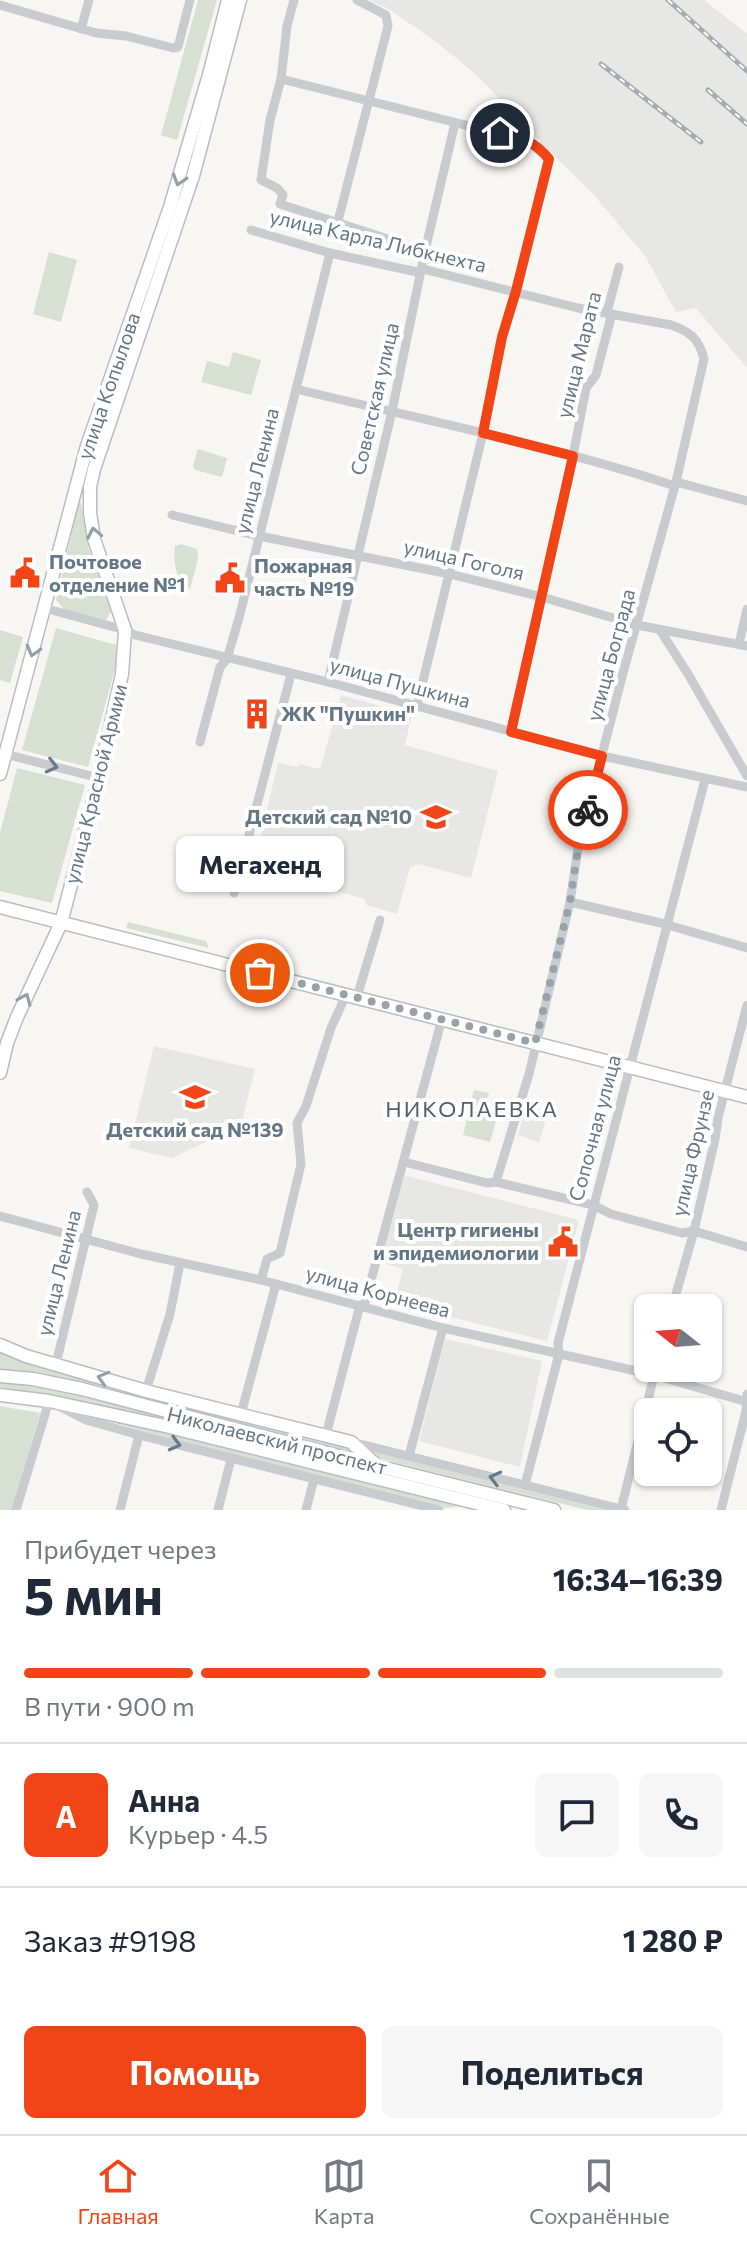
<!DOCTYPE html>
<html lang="ru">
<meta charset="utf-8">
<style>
:root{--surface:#fff;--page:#f6f6f7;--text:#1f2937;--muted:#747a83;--line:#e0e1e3;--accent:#f24517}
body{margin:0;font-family:Commissioner,sans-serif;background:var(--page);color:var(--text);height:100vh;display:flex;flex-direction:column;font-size:30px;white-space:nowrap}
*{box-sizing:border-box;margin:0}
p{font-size:26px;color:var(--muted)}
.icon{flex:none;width:44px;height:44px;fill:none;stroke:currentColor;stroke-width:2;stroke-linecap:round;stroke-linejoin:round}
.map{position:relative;height:1510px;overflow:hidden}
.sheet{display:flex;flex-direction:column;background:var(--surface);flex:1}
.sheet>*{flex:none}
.needle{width:52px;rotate:287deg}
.buttons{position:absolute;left:634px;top:1294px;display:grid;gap:16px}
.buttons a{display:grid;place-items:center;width:88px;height:88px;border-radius:12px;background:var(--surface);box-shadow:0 2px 6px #0004;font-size:40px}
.pin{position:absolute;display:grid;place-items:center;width:68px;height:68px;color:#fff;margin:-34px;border:4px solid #fff;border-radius:50%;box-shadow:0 2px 8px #0007}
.courier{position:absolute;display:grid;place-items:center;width:80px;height:80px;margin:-40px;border:6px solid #f24517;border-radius:50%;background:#fff;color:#222;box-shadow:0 2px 10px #0007}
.bubble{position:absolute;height:56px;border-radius:12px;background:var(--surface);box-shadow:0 2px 6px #0004;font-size:26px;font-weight:700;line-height:56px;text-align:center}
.headline em{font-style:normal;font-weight:700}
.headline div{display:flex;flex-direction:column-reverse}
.headline{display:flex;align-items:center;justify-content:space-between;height:136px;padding:0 24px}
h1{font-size:52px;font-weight:700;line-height:60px}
.bar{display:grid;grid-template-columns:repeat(4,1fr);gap:12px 8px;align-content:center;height:96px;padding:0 24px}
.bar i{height:10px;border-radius:6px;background:var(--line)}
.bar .selected{background:var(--accent)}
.bar p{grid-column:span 4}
.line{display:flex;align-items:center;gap:20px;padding:0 24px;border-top:2px solid var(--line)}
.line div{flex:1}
.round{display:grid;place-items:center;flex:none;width:84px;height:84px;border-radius:12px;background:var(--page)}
.button{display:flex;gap:16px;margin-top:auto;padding:16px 24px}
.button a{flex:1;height:92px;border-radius:12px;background:var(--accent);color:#fff;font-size:32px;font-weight:700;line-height:92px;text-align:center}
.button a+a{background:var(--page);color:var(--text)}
.tabs{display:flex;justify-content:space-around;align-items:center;height:112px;border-top:2px solid var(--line);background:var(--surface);font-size:22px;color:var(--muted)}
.tabs a{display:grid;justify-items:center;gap:4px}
.tabs .selected{color:var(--accent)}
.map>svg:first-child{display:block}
.built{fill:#e7e8e6}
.green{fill:#d8dfd3}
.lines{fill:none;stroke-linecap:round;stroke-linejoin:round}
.major-casing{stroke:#b9bdc0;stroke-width:15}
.minor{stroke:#c9cccf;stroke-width:9}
.major{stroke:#fff;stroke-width:12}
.rail-casing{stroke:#a6acb2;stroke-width:5}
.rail{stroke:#fff;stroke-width:2;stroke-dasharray:6;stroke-linecap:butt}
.oneway{stroke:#92a0aa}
.oneway2{stroke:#687b8a}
.done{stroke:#97a3ac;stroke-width:8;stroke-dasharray:0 14.4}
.route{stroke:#f24517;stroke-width:10}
.labels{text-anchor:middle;stroke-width:8;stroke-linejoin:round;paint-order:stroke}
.street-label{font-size:20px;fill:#637786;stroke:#fff}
.poi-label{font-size:20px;font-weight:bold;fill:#637786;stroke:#fff;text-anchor:start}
.neighbourhood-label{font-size:22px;letter-spacing:2px;fill:#51606b;stroke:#fff}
</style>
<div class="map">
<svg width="747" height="1510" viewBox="0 0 747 1510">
<rect width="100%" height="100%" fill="#f7f6f3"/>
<!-- built -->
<g class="built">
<path d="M369,0H704L747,34V368L696,308L676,312L644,254L636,245L592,193L552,154L479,77L434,40L390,10Z"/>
<path d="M341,695L412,715L405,745L498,771L471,878L419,864L410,867L397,914L366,905L365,899L253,869L278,763L298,767L299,764L320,769Z"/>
<path d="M154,1046L255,1069L241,1125L172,1158L129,1148Z"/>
<path d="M525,1110L547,1116L539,1143L518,1135Z"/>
<path d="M403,1175L579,1220L547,1341L394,1303L403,1269L380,1262Z"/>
<path d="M445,1339L542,1361L520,1467L419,1441Z"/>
</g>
<!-- green -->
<g class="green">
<path d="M198,0H217L177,140L161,135Z"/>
<path d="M49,252L77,260L61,322L33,314Z"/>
<path d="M233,352L261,360L251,395L201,382L207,361L229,367Z"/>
<path d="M198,449L227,458L222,477L195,470L193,466Z"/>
<path d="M79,502L81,503L87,544L111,611L106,620L65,610L56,600Z"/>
<path d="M181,544L197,549L198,559L190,589C176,581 173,563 175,546Z"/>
<path d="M56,628L116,645L117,662L88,767L22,750Z"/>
<path d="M0,630L23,637L10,683L0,680Z"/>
<path d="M17,768L85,785L52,903L0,891V833Z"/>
<path d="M128,922L206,941L209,948L126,928Z"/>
<path d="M474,1090L489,1093L485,1110L498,1114L490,1142L463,1135Z"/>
<path d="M0,1350L168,1400H155L97,1385L0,1369Z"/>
<path d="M0,1382L40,1385L162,1416L161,1421L87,1402L0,1387Z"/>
<path d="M0,1406L40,1413L12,1510H0Z"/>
<path d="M173,1409L208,1411L345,1446L356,1452L361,1458Z"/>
<path d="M107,1420L129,1423L460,1506L446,1508L138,1430Z"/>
<path d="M368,1450L605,1510H587L374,1457Z"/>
</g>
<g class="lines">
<!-- major casing -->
<g class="major-casing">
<g id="major">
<path d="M0,774L87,446L170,207L209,75L228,0"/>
<path d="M0,907L747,1097"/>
<path d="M0,1073L7,1043L17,1017L61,923L99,778L122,674L125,630L94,539L90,513V487L94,469L193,176L240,0"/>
<path d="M0,1345L26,1356L146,1391L351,1442L375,1464"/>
<path d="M0,1376L33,1379L82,1389L377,1466L554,1510"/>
<path d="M0,1395L49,1401L165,1426L504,1510"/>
</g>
</g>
<!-- minor -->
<g class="minor">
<path d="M294,0L287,26L281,79L270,120L261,180L277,188L283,195L280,204L425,251"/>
<path d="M0,5L96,33L126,36L173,48L178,47L190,0"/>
<path d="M81,29L89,0"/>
<path d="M281,79L522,139L539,147L549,159L516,291L502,337L483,433L417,706"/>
<path d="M338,221L388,26L386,15L357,0"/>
<path d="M251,230L330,253L417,272L423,269L578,308L671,325C691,332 699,339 704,359L676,482L623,673L578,848L570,902L529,1074L496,1182"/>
<path d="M296,389C423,420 551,445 675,486"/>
<path d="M676,482L747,501"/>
<path d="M172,515L259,536L450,574L542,597L637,625L747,646"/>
<path d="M44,608L125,630L135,635L328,682L602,756L747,787"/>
<path d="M660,630L688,674L747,776"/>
<path d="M739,644L747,609"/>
<path d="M328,682L392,411L425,251L455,123"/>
<path d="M511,732L573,456L586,388L596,375L611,317L607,312L619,267"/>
<path d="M200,742L220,667L227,659L239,618L330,253"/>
<path d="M5,754L99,778"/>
<path d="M234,893L291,674"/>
<path d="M570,902L661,923L747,948"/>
<path d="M357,997L380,920"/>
<path d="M404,1162L487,1183L496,1182L593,1205L611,1214L682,1233L694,1231L747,1247"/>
<path d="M0,1216L141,1254L261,1280L443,1328L654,1375L747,1402"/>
<path d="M261,1280L267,1259L280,1253L301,1164L297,1123L306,1106L331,1028L346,995"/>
<path d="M672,1308L694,1231L715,1139L718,1118L747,1005"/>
<path d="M56,1364L94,1205L87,1192"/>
<path d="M146,1391L170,1314L180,1263"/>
<path d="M241,1414L276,1284"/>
<path d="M326,1435L360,1305L364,1306L442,1019"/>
<path d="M352,1442L625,1510"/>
<path d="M409,1456L443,1328"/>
<path d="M525,1485L559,1354L558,1343L705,780"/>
<path d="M621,1509L656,1368"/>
<path d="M16,1510L49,1401L86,1420L139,1435L439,1510"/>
<path d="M120,1510L139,1435"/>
<path d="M218,1510L231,1459"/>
<path d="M306,1510L314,1479"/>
<path d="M721,1510L746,1411L747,1394"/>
</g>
<!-- major -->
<use href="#major" class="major"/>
<!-- rail casing -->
<g class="rail-casing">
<g id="rail">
<path d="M668,0L747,71"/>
<path d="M601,64L701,142"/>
<path d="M708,90L747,124"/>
</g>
</g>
<!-- rail -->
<use href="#rail" class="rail"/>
</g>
<!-- one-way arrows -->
<defs><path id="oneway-chevron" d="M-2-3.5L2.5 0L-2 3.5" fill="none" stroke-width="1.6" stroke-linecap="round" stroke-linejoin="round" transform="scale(2)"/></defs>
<g class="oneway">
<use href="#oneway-chevron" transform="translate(179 180) rotate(107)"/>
<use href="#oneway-chevron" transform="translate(94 533) rotate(-101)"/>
<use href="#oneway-chevron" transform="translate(33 651) rotate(105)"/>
<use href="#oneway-chevron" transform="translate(25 999) rotate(-67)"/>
<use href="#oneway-chevron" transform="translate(103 1378) rotate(-164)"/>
</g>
<g class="oneway2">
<use href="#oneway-chevron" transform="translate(52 766) rotate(14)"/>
<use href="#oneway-chevron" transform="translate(175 1444) rotate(15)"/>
<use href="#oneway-chevron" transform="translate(495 1478) rotate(-166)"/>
</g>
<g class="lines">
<!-- done -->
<path class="done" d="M260,973L535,1043L570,902L578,848L588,810"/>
<!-- route -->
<path class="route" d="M500,133C522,138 534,141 549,159L516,291L502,337L483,433L573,456L511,732L602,756L588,810"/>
</g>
<!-- icons -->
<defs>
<g id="civic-bare" transform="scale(2.4)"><path d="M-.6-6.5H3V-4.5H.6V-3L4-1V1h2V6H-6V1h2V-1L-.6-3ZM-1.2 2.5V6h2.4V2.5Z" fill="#f24517" stroke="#fff" stroke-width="2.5" paint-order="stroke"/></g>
<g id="building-bare" transform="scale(2.4)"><path d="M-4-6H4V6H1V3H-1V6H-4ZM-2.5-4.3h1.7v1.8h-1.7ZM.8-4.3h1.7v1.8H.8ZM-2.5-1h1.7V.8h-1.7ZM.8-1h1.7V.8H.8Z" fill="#f24517" stroke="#fff" stroke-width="2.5" paint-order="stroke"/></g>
<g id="school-bare" transform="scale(2.4)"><path d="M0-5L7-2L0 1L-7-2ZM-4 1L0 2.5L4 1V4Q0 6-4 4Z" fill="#f24517" stroke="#fff" stroke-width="2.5" paint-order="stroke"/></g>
</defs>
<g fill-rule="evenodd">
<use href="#civic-bare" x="25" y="573"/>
<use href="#civic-bare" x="230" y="578"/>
<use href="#building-bare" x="257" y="714"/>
<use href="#school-bare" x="436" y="817"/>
<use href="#school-bare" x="195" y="1097"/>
<use href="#civic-bare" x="563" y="1242"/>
</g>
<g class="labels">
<!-- street labels -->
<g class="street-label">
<text transform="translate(378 241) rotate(13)" y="7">улица Карла Либкнехта</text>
<text transform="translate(579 355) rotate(-76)" y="7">улица Марата</text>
<text transform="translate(109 386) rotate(-71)" y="7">улица Копылова</text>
<text transform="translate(375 399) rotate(-77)" y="7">Советская улица</text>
<text transform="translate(257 471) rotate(-76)" y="7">улица Ленина</text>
<text transform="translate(464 560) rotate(13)" y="7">улица Гоголя</text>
<text transform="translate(611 655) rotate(-75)" y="7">улица Бограда</text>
<text transform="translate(400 683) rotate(15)" y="7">улица Пушкина</text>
<text transform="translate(96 784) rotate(-76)" y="7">улица Красной Армии</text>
<text transform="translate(595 1128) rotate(-75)" y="7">Сопочная улица</text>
<text transform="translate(693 1153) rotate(-77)" y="7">улица Фрунзе</text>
<text transform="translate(59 1273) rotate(-76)" y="7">улица Ленина</text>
<text transform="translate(378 1292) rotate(15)" y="7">улица Корнеева</text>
<text transform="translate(277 1441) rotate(14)" y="7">Николаевский проспект</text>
</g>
<!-- poi labels -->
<g class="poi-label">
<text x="49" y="569">Почтовое<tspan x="49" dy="23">отделение №1</tspan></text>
<text x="254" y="573">Пожарная<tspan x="254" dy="23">часть №19</tspan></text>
<text x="281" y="721">ЖК "Пушкин"</text>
<text x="412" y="824" text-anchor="end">Детский сад №10</text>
<text x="195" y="1137" text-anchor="middle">Детский сад №139</text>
<text x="539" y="1237" text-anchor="end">Центр гигиены<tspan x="539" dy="23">и эпидемиологии</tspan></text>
</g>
<!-- neighbourhood labels -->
<g class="neighbourhood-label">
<text x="472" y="1117">НИКОЛАЕВКА</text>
</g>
</g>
</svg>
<div class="buttons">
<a><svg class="needle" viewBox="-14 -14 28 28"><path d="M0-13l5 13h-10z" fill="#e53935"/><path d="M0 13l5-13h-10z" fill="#747a83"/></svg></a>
<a><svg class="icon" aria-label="locate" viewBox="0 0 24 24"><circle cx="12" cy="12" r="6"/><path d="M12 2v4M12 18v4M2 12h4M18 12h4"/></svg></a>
</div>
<div class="pin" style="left:260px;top:973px;background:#ea580c"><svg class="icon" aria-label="bag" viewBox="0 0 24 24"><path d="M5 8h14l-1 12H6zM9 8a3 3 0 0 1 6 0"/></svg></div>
<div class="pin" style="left:500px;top:133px;background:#1f2937"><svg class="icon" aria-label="home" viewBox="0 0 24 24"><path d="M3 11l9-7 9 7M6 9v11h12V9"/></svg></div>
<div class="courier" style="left:588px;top:810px"><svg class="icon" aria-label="bike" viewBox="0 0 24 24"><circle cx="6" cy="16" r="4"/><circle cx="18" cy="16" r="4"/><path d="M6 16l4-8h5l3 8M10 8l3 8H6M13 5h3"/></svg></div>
<div class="bubble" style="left:176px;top:836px;width:168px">Мегахенд</div>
</div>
<section class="sheet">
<div class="headline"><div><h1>5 мин</h1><p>Прибудет через</p></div><em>16:34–16:39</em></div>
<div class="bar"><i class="selected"></i><i class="selected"></i><i class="selected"></i><i></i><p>В пути · 900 m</p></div>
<div class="line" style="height:144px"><b class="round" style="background:var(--accent);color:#fff">А</b><div><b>Анна</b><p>Курьер · 4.5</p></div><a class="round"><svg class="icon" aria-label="chat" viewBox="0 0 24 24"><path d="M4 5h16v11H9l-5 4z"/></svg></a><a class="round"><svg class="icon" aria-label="phone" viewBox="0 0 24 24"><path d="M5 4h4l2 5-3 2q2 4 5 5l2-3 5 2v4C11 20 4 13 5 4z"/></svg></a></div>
<div class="line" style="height:104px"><div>Заказ #9198</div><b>1 280 ₽</b></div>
<div class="button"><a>Помощь</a><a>Поделиться</a></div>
</section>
<nav class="tabs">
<a class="selected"><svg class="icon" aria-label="home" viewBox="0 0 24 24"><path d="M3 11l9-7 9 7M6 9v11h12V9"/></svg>Главная</a>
<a><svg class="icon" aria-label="map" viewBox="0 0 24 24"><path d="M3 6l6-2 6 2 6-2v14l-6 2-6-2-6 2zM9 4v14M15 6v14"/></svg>Карта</a>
<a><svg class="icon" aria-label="saved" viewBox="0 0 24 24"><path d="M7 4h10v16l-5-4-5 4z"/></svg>Сохранённые</a>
</nav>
